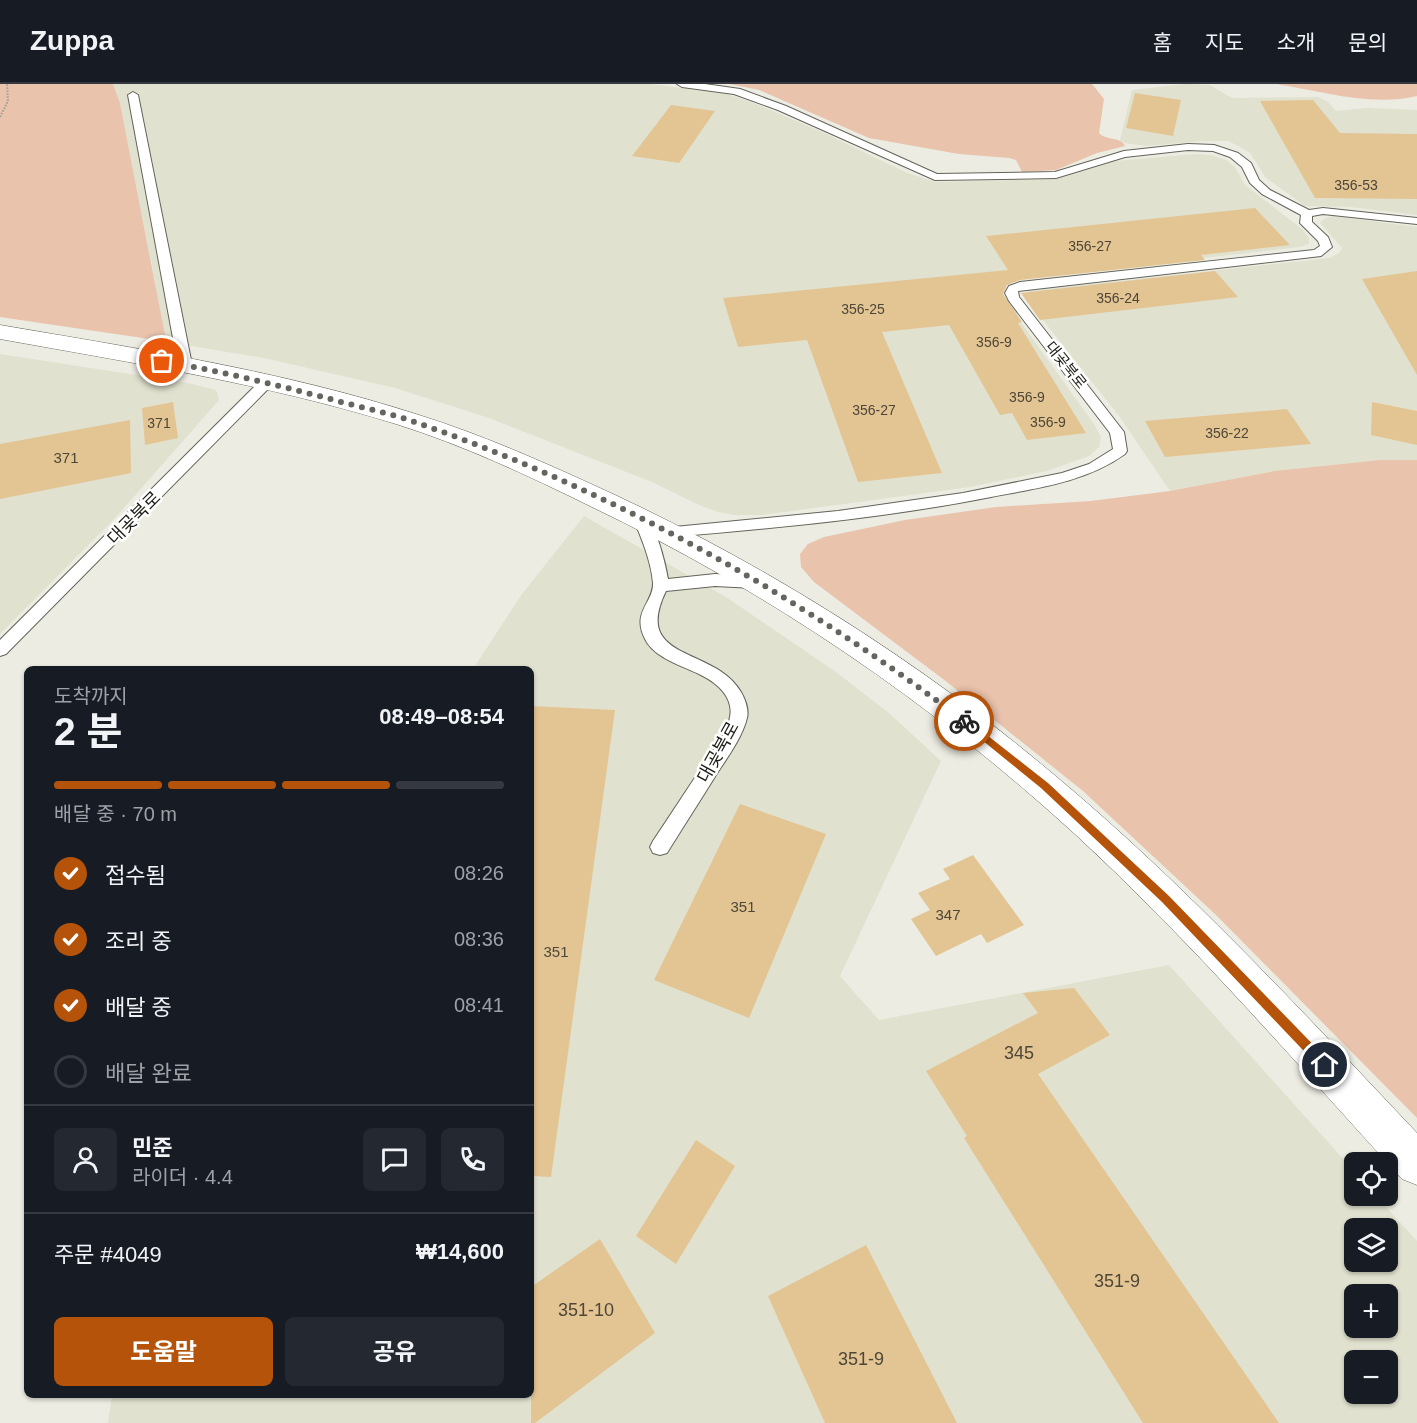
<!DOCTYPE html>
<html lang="ko">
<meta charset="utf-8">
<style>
:root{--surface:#171b24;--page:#242831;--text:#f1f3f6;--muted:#9ea1a6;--line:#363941;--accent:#b45309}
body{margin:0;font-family:Arial,"Noto Sans KR",sans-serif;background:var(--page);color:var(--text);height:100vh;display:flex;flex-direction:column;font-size:22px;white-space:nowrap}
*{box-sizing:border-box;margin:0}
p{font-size:20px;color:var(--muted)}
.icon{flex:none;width:33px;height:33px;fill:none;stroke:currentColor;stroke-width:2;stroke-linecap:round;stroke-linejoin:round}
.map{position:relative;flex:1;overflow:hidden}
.side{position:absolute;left:24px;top:582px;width:510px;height:732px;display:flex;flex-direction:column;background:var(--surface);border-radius:9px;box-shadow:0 2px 4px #0004}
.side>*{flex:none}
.buttons{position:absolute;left:1344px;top:1068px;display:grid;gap:12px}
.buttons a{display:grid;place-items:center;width:54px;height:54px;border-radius:9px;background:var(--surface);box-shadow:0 2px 4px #0004;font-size:30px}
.pin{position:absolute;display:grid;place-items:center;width:51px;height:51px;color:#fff;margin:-26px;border:3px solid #fff;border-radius:50%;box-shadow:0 2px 6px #0007}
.courier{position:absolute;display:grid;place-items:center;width:60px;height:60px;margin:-30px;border:4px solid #b45309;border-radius:50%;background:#fff;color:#222;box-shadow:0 2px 8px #0007}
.head em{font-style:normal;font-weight:700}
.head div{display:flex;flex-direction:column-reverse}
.head{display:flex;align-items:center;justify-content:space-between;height:102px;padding:0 30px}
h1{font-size:39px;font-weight:700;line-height:45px}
.bar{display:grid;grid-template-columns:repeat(4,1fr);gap:9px 6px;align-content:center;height:72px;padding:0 30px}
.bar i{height:8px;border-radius:4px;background:var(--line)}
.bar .selected{background:var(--accent)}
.bar p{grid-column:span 4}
.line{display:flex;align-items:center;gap:15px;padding:0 30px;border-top:2px solid var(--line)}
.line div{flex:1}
.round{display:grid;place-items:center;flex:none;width:63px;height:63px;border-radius:9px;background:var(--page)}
ol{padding:0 30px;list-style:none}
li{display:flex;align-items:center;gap:18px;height:66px}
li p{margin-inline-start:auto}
li .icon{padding:6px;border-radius:50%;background:var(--accent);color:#fff;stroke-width:4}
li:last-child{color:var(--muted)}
li i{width:33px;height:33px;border:3px solid var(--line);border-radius:50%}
.button{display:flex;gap:12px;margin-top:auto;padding:12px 30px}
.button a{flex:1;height:69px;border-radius:9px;background:var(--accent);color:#fff;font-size:24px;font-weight:700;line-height:69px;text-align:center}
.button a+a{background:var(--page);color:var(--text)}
header{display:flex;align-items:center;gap:36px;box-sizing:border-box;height:84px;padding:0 30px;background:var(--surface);border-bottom:2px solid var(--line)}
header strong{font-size:28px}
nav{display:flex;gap:33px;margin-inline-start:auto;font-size:21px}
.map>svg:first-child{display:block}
.built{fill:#e1e1cf;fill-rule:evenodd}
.green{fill:#e9c3ac}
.building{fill:#e3c593}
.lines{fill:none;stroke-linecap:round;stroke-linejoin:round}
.service-casing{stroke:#63635a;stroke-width:2}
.tertiary-casing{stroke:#63635a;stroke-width:1}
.path{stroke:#9f9f98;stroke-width:2;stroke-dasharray:1.5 1.5;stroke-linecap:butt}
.service{fill:#fff;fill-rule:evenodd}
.tertiary{fill:#fff;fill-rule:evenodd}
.route{fill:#b45309}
.done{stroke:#65655f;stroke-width:6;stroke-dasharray:0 10.8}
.labels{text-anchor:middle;stroke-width:5;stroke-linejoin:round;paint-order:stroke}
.far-number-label{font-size:14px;fill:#4e4638}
.far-street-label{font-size:15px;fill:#1c1c19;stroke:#fffffe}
.number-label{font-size:15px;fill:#4e4638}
.street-label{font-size:18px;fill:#1c1c19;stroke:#fffffe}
.near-number-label{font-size:18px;fill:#4e4638}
</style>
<header>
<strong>Zuppa</strong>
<nav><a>홈</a><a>지도</a><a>소개</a><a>문의</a></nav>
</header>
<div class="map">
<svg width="1417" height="1339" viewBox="0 0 1417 1339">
<rect width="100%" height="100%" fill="#ecece2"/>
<!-- built -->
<g class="built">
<path d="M113,0H650L727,10L751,18L820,47L905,88L935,98L1058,95L1116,77L1195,70L1211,71L1226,76L1235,83L1245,101L1302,145L1309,154V160L1300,163L992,198L1094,340L1101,353L1099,363L1089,372L1047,387L970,403L762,431H735L718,428L699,421L652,398L489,334L395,304L264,274L156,256V202L120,19Z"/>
<path d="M1185,0L1210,1L1232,14L1318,13L1328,18L1336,27L1367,24L1417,26V131L1350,123L1305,122L1266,94L1250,69L1229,57H1202L1147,62L1125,59L1120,56L1132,6Z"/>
<path d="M1333,132L1417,143V376H1380L1274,387L1170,407L1119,332L1024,212L1028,207L1330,174L1339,169L1342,164L1320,139L1324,135Z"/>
<path d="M0,270L188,299L216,306L219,316L116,433L0,550Z"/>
<path d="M584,432L726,513L836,588L889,629L941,677L840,892L879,936L1169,881L1354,1087V1112H1376L1417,1157V1339H108L112,1311H531V585H473L522,510ZM1354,1144H1388V1178H1354ZM1354,1210H1388V1244H1354ZM1354,1276H1388V1310H1354Z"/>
</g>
<!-- green -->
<g class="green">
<path d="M0,0H113L120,19L165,251L156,256L0,233Z"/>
<path d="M730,0H1092L1104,15L1099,49C1106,57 1121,52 1125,62L1097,69L1056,86L1022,88L1016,76L1009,74L959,70L869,54L759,6Z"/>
<path d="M1276,0H1417V12C1370,23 1322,7 1276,0Z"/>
<path d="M1380,376H1417V1034L1215,830L1083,707L947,598L814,498L801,483L800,470L808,460L824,453L905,436L996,423L1091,417L1170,407L1274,387Z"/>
</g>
<!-- building -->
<g class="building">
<path d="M1135,9L1181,16L1173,52L1126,44Z"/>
<path d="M1313,16L1340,49L1417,50V115L1315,114L1260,17Z"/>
<path d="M671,21L715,27L679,79L632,72Z"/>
<path d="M1255,124L1290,161L1201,171L1205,176L1020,196L1007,201L1003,210L1022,238L1018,239L1086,349L1027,356L1012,329L1000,331L949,241L882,248L942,389L858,398L807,256L738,263L723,214L1008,186L986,152Z"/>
<path d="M1215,187L1238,213L1040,236L1021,209Z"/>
<path d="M1417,187V291L1362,195Z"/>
<path d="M173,318L178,354L145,361L142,324Z"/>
<path d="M1372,318L1417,327V361L1371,351Z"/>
<path d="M1287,325L1311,360L1165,373L1145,337Z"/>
<path d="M130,336L131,389L0,415V360Z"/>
<path d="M531,622L615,626L551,1093L531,1092Z"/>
<path d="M740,720L826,750L749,934L654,896Z"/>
<path d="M973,771L1024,841L987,859L981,850L936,872L911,835L930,826L918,809L950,795L943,785Z"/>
<path d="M1074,904L1110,951L1038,990L1279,1339H1143L964,1054L967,1052L926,987L1038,929L1023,909Z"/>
<path d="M696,1056L735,1082L676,1180L636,1152Z"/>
<path d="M600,1155L655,1249L535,1339H531V1203Z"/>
<path d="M866,1161L957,1339H825L768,1212Z"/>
</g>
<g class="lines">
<!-- service casing -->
<g class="service-casing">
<g id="service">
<path d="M677,0H705L740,5L786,22L937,90L1055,88L1124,67L1188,60L1214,61L1238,69L1251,79L1259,96L1270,106L1309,126L1323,124L1417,134V140L1323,130L1312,132V138L1328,153L1332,163L1321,172L1018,207L1019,213L1124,348L1127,367L1125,370C1086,398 1038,404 991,413C885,434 777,444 669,453L664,452L661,448L664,444L838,427L963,409L1062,389L1089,380L1113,365L1110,349L1009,217L1005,209L1009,202L1020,198L1314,166L1320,162L1318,157L1300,139L1301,131L1262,110L1250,99L1242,83L1230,73L1213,67L1188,66L1125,73L1056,94L935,96L778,26L734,10L682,3Z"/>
<path d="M133,8L138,11L192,281L185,285L178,281L128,11Z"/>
<path d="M265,296L272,300L270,303L6,570L0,572V556L260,297Z"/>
<path d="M641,428C654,431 666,482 668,495L715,490L754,492L760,494L762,498L760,502L754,504L715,502L666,507C631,578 715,562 741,608C745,615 749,626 747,634C742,654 727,674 716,691C700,717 683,743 667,769L660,771L653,769L650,763L653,757C671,730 688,704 706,677C714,665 728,648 730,633C734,613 717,599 701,591C683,582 654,574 645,555C631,528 654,518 653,499C651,476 641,454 633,433Z"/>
</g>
</g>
<!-- tertiary casing -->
<g class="tertiary-casing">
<path id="tertiary" d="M0,241C140,265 283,287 419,331C486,352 550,381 613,410C771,484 919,577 1052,689C1184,799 1300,925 1417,1049V1101L1402,1095C1296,979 1193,859 1077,752C931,618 769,508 590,422C527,391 463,361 396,340C267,300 133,279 0,255Z"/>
</g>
<!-- path -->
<path class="path" d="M0,33L8,17L7,0"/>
<!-- service -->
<use href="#service" class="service"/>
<!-- tertiary -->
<use href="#tertiary" class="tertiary"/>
</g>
<!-- route -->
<path class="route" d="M964,633L1048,699L1169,812L1329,977V985H1321L1162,818L1041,704L961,639V634Z"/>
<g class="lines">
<!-- done -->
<path class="done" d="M162,277C220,287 277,301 334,316C359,323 385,328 409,336C610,405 796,509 964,637"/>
</g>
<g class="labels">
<!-- far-number labels -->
<g class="far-number-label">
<text x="1356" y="106">356-53</text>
<text x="1090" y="167">356-27</text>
<text x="1118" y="219">356-24</text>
<text x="863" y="230">356-25</text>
<text x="994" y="263">356-9</text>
<text x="1027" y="318">356-9</text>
<text x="874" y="331">356-27</text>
<text x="1048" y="343">356-9</text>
<text x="159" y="344">371</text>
<text x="1227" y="354">356-22</text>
</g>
<!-- far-street labels -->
<g class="far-street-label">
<text transform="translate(1066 281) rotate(51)" y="5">대곶북로</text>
</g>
<!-- number labels -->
<g class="number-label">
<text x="66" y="379">371</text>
<text x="743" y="828">351</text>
<text x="948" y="836">347</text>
<text x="556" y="873">351</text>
</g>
<!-- street labels -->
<g class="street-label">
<text transform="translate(134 434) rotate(-45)" y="6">대곶북로</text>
<text transform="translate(718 668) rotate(-61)" y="6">대곶북로</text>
</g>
<!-- near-number labels -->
<g class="near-number-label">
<text x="1019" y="975">345</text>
<text x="1117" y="1203">351-9</text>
<text x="586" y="1232">351-10</text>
<text x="861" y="1281">351-9</text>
</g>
</g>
</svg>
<div class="buttons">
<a><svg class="icon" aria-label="locate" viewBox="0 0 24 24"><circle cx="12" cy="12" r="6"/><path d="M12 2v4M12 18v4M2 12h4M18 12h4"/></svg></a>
<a><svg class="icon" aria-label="layers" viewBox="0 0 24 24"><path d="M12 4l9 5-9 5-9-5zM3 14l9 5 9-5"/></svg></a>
<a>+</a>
<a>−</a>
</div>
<div class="pin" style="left:162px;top:277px;background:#ea580c"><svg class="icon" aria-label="bag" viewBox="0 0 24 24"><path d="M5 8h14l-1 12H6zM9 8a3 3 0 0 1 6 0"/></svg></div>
<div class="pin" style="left:1325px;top:981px;background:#1f2937"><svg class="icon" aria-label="home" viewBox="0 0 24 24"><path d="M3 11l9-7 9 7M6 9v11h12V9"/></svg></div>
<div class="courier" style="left:964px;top:637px"><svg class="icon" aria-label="bike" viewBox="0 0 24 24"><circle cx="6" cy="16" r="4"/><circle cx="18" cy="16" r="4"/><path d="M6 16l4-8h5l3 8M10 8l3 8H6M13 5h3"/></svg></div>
<section class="side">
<div class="head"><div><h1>2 분</h1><p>도착까지</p></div><em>08:49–08:54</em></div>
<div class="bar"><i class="selected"></i><i class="selected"></i><i class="selected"></i><i></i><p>배달 중 · 70 m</p></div>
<ol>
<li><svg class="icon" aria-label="check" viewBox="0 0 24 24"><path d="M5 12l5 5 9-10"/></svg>접수됨<p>08:26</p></li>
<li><svg class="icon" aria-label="check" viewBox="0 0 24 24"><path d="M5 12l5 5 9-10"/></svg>조리 중<p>08:36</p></li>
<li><svg class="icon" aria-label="check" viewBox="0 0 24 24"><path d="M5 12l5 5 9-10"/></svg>배달 중<p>08:41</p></li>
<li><i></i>배달 완료</li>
</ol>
<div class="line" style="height:108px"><a class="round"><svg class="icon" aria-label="person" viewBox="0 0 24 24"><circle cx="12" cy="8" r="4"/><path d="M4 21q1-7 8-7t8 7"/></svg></a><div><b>민준</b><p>라이더 · 4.4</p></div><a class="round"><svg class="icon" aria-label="chat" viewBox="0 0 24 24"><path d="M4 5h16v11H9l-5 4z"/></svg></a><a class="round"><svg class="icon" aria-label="phone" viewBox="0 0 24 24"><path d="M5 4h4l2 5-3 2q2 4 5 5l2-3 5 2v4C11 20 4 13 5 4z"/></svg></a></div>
<div class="line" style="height:78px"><div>주문 #4049</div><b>₩14,600</b></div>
<div class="button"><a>도움말</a><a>공유</a></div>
</section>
</div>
